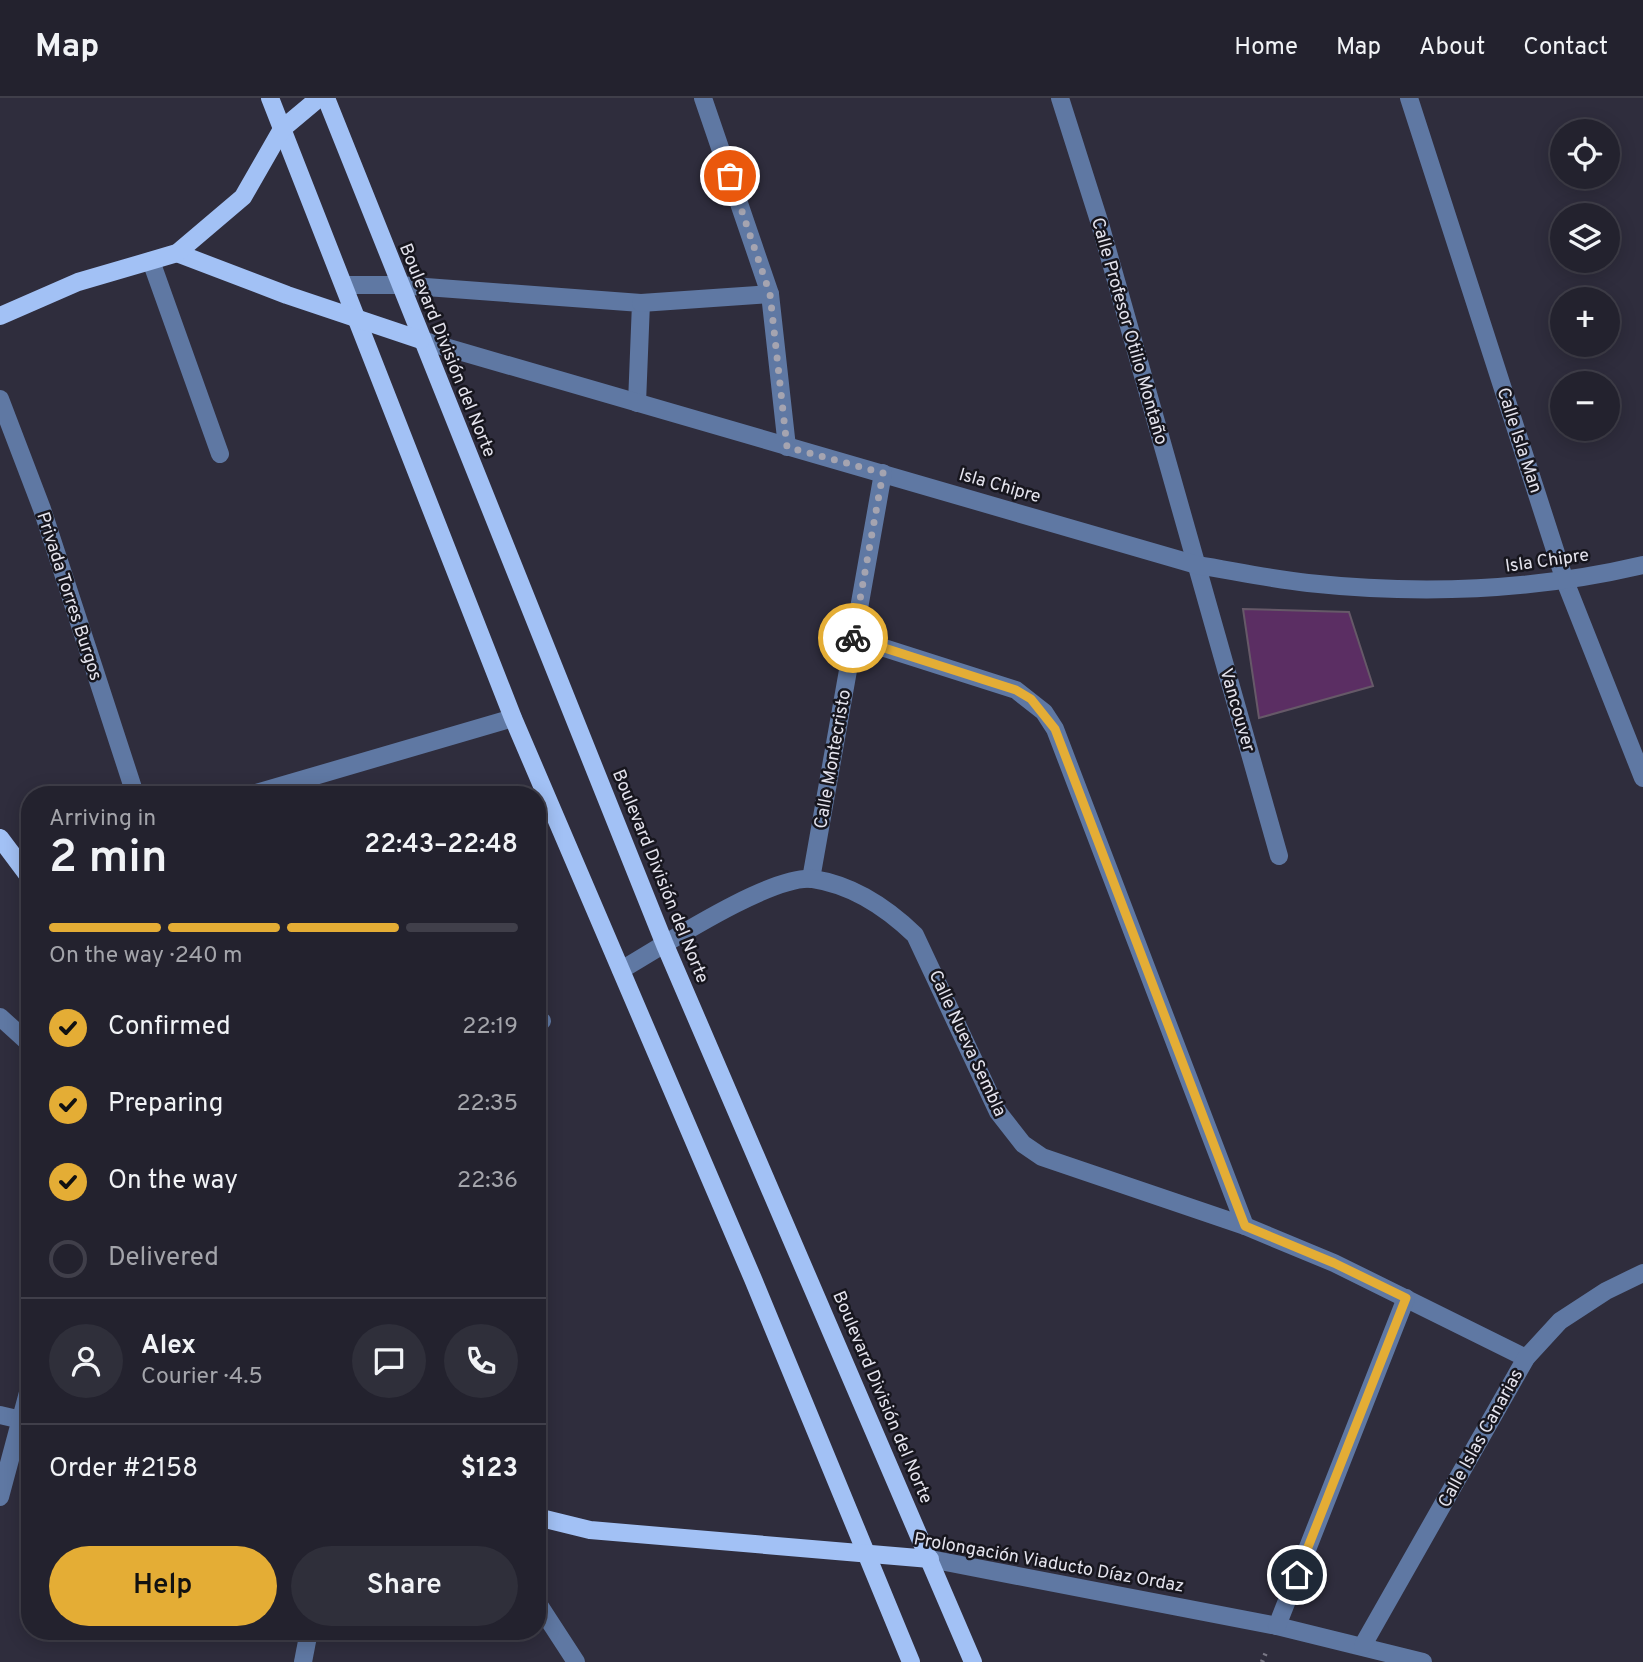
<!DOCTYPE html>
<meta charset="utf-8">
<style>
:root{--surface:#23222e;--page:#2f2f3a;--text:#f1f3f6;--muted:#a3a4aa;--line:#403f4a;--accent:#e4ad35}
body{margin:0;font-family:Overpass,sans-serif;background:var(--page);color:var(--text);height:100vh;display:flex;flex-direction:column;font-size:26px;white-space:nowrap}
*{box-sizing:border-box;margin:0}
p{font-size:23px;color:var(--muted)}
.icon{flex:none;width:38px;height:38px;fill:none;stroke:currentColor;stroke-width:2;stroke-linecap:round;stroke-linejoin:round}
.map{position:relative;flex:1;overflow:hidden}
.sheet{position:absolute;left:21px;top:688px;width:525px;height:854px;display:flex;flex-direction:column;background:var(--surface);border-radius:28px;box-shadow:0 4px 18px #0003,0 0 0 2px var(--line)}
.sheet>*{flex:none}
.fabs{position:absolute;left:1550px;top:21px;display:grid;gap:14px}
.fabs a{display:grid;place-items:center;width:70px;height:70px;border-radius:50%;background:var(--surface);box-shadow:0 4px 18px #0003,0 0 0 2px var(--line);font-size:35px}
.pin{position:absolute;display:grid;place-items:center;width:60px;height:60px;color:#fff;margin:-30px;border:4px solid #fff;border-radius:50%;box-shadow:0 2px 7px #0007}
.courier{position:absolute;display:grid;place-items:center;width:70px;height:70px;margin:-35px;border:5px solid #e4ad35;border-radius:50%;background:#fff;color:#222;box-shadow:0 2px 9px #0007}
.headline em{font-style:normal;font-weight:600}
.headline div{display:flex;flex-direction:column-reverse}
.headline{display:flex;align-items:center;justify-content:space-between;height:119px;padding:0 28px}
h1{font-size:46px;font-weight:600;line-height:52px}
.bar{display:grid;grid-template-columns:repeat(4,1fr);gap:10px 7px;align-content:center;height:84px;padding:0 28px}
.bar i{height:9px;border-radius:5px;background:var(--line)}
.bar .on{background:var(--accent)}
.bar p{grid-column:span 4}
.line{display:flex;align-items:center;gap:18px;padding:0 28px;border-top:2px solid var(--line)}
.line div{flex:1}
.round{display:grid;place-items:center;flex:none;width:74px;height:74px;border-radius:37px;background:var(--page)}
ol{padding:0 28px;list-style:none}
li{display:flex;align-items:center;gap:21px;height:77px}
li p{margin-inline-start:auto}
li .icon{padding:7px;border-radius:50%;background:var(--accent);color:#111;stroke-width:4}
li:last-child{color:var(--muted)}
li i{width:38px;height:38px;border:4px solid var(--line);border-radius:50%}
.primary-button{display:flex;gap:14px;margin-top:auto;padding:14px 28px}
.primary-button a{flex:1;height:80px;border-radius:42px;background:var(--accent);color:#111;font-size:28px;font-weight:600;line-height:80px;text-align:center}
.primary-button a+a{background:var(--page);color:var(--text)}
header{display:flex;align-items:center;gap:42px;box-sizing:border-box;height:98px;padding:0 35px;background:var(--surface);border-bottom:2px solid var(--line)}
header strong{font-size:33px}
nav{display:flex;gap:38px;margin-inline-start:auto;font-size:24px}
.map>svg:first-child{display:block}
.building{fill:#5b2e63;stroke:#665968;stroke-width:2}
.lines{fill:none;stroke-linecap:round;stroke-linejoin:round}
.path{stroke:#787684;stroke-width:4.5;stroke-dasharray:2 5;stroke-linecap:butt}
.minor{stroke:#5f78a3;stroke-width:18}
.major{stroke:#a2c1f5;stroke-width:18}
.done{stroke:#a5a4b0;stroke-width:7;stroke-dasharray:0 12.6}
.route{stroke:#e4ad35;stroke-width:9}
.labels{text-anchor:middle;stroke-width:5;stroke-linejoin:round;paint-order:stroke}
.street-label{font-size:18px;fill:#e5e4ee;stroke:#17161e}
</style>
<header>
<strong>Map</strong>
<nav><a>Home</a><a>Map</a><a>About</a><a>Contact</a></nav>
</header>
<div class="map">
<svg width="1643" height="1564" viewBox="0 0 1643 1564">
<rect width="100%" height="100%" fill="#2f2d3d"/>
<!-- building -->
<path class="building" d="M1243,511L1349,514L1373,588L1259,620Z"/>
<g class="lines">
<!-- path -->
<path class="path" d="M1262,1564L1267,1552"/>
<!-- minor -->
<g class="minor">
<path d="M703,0L770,196L787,349"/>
<path d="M1060,0L1100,126L1279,758"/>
<path d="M1409,0L1565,483L1643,680"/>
<path d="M151,163L220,356"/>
<path d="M345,187H399L641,205L637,305"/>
<path d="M641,205L770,196"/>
<path d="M421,242L1197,467C1234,473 1271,481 1308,485C1421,497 1533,493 1643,467"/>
<path d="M0,301L42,411L135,696"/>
<path d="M853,540L1016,592L1044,614L1055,631L1245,1128"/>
<path d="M253,696L513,620"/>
<path d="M811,781L883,375"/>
<path d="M621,872C661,849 771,776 813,781C853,787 887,810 915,837L998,1014L1023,1046L1042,1059L1245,1128L1334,1165L1526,1260"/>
<path d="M0,919L30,946"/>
<path d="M537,927L542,923"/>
<path d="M0,1317L30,1324"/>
<path d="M0,1399L30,1287"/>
<path d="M930,1461L1277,1528L1423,1564"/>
<path d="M537,1504L576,1564"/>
<path d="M1277,1528L1406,1200"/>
<path d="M1363,1547L1526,1260L1560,1223L1606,1193L1643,1175"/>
<path d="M303,1564L309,1533"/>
</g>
<!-- major -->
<g class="major">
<path d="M270,0L513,620L753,1181L911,1564"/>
<path d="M326,0L665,847L973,1564"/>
<path d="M177,155L287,197L421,242"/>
<path d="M0,218L78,184L177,155L243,99L282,31L319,0"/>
<path d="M0,740L30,780"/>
<path d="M537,1419L590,1432L930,1461"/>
</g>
</g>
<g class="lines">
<!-- done -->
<path class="done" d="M730,78L770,196L787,349L883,375L853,540"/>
<!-- route -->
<path class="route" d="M853,540L1016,592L1031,601L1055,631L1245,1128L1334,1165L1406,1200L1297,1477"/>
</g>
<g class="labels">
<!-- street labels -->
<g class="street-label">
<text transform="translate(1130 233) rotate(74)" y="6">Calle Profesor Otilio Montaño</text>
<text transform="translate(448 252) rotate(68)" y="6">Boulevard División del Norte</text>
<text transform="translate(1520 342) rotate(72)" y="6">Calle Isla Man</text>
<text transform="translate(1000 387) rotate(16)" y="6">Isla Chipre</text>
<text transform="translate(1547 462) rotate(-8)" y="6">Isla Chipre</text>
<text transform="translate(70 498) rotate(72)" y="6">Privada Torres Burgos</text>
<text transform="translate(1238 612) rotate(74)" y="6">Vancouver</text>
<text transform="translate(832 661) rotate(-80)" y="6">Calle Montecristo</text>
<text transform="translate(661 778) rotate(68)" y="6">Boulevard División del Norte</text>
<text transform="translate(968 945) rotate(65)" y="6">Calle Nueva Sembla</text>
<text transform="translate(883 1299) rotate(67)" y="6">Boulevard División del Norte</text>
<text transform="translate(1480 1340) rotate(-61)" y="6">Calle Islas Canarias</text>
<text transform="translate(1049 1464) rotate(10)" y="6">Prolongación Viaducto Díaz Ordaz</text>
</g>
</g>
</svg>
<div class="fabs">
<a><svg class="icon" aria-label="locate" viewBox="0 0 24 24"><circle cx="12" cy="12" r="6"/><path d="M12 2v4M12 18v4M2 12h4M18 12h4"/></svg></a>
<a><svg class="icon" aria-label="layers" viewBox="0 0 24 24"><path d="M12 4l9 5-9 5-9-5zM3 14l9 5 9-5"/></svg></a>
<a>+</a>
<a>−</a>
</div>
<div class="pin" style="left:730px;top:78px;background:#ea580c"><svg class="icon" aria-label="bag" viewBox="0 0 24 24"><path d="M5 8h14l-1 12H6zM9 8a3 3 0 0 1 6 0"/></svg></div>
<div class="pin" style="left:1297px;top:1477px;background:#1f2937"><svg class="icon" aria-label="home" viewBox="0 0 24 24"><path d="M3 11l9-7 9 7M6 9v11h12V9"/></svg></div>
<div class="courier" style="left:853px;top:540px"><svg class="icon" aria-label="bike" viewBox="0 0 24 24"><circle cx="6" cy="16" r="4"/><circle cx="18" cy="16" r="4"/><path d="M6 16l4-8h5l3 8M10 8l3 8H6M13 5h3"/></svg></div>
<section class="sheet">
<div class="headline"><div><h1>2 min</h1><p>Arriving in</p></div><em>22:43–22:48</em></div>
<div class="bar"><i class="on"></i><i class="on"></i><i class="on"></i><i></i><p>On the way · 240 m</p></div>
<ol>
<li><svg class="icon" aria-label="check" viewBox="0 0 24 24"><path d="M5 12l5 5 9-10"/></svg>Confirmed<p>22:19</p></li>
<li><svg class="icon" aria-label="check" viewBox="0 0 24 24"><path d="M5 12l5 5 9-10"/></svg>Preparing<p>22:35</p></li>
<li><svg class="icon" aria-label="check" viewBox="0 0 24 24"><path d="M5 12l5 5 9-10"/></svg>On the way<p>22:36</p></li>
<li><i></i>Delivered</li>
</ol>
<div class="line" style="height:126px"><a class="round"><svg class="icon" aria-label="person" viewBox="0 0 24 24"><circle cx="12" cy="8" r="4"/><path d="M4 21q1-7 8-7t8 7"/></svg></a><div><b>Alex</b><p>Courier · 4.5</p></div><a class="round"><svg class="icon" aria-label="chat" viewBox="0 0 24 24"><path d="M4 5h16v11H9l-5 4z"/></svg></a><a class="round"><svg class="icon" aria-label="phone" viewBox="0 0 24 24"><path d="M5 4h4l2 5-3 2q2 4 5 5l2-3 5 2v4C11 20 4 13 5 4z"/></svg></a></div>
<div class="line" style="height:91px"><div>Order #2158</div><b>$123</b></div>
<div class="primary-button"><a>Help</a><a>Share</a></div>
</section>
</div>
